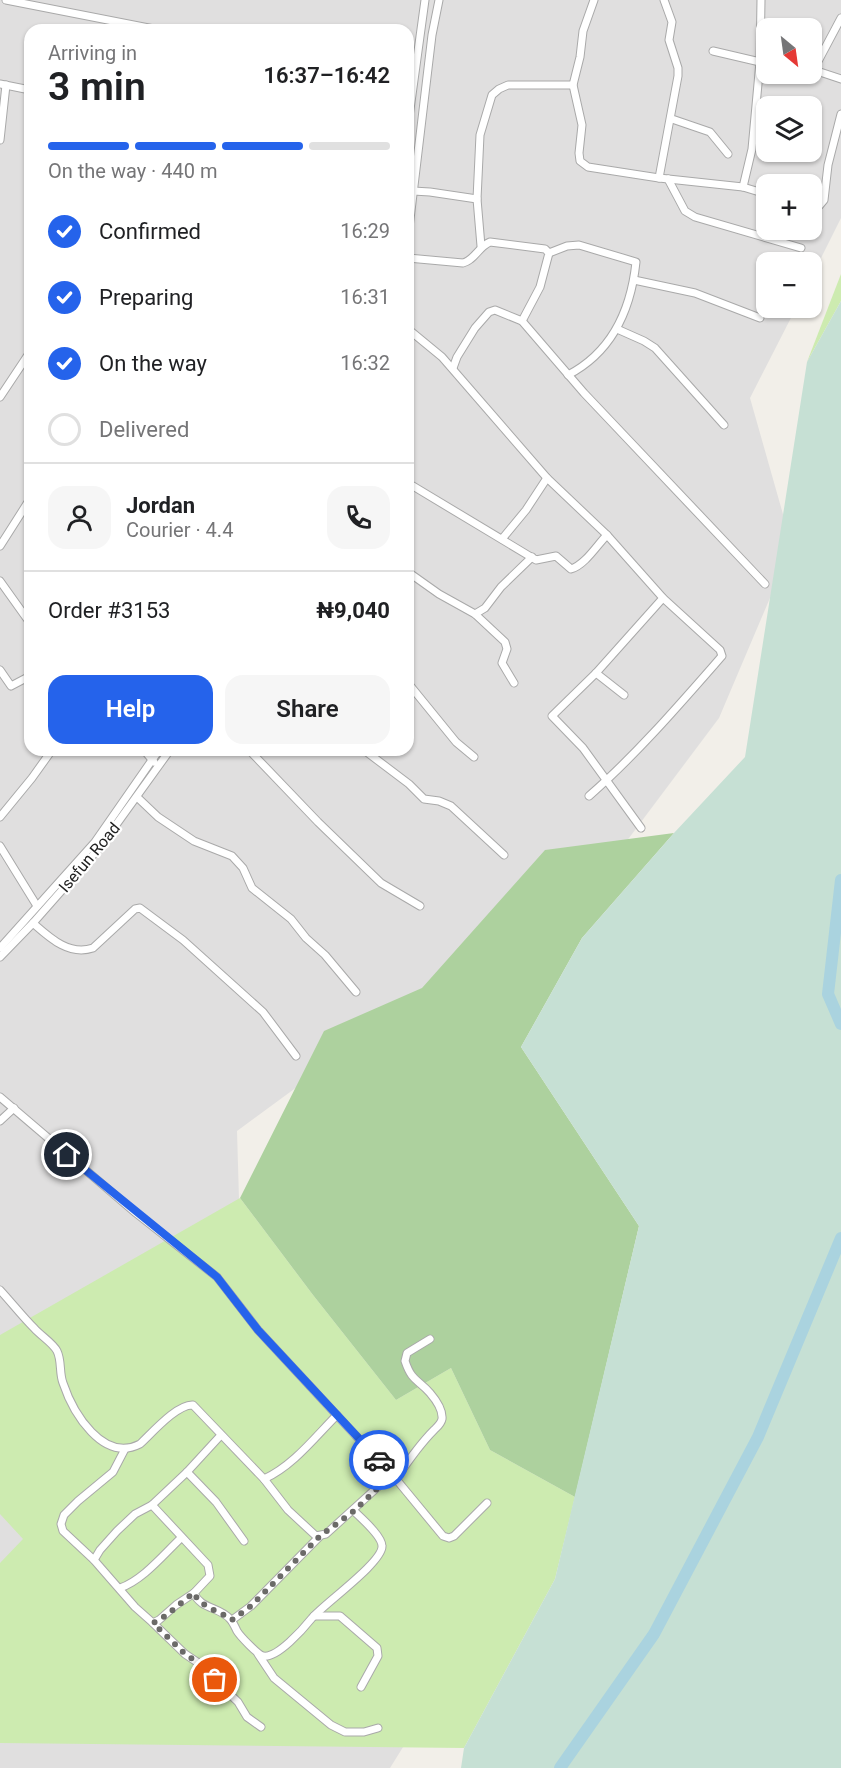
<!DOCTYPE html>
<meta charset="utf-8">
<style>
:root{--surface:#fff;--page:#f6f6f6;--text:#202124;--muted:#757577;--line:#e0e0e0;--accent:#2563eb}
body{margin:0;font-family:Roboto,sans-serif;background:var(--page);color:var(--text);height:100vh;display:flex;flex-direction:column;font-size:22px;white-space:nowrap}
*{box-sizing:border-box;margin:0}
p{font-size:20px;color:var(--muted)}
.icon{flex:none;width:33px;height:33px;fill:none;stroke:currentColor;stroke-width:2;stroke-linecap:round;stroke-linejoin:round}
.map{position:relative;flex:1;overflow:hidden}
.panel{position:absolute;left:24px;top:24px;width:390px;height:732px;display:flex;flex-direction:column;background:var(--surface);border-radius:18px;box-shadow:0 2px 4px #0004}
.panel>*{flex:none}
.needle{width:39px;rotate:151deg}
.fabs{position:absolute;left:756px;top:18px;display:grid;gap:12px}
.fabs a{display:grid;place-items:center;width:66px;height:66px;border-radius:12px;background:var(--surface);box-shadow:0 2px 4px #0004;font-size:30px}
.pin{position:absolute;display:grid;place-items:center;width:51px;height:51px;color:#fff;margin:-26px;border:3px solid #fff;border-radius:50%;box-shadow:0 2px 6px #0007}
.courier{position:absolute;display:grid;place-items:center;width:60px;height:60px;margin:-30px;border:4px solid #2563eb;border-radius:50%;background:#fff;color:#222;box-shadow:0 2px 8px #0007}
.headline em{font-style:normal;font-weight:600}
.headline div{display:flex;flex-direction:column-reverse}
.headline{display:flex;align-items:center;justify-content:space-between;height:102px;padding:0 24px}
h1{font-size:39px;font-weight:600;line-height:45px}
.bar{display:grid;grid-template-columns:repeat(4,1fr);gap:9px 6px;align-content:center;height:72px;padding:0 24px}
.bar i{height:8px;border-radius:4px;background:var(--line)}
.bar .selected{background:var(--accent)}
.bar p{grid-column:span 4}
.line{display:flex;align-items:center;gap:15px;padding:0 24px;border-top:2px solid var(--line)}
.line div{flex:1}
.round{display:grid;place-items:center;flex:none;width:63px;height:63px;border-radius:18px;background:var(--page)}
ol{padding:0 24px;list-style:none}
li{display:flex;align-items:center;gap:18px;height:66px}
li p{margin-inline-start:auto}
li .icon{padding:6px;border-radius:50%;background:var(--accent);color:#fff;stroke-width:4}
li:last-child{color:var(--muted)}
li i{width:33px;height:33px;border:3px solid var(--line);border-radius:50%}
.primary-button{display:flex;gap:12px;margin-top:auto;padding:12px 24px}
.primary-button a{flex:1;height:69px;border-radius:18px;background:var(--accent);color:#fff;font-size:24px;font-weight:600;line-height:69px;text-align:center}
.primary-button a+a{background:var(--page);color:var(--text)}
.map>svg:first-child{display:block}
.residential{fill:#e0dfdf;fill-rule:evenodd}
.grass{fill:#cdebb0}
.forest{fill:#add19e}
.wetland{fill:#c6e0d4}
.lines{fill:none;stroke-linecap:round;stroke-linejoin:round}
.river{stroke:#aad3df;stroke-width:12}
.minor-casing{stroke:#a9a9a9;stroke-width:9}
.minor{stroke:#fff;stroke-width:7}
.done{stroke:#6b6a68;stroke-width:6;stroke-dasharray:0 10.8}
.route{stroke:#2563eb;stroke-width:8}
.labels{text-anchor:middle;stroke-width:4.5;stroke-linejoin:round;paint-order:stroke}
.street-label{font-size:16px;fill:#222;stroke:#fff}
</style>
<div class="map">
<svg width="841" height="1768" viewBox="0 0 841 1768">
<rect width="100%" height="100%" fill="#f2efe9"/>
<!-- residential -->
<path class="residential" d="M0,0H841V218L812,276V262H766V308H796L750,398L792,546L719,718L620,850L237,1131L240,1233L510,1575L390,1768H0ZM766,28H812V74H766ZM30,30H408V750H30ZM766,106H812V152H766ZM766,184H812V230H766Z"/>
<!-- grass -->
<g class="grass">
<path d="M841,274V301L807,362Z"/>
<path d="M240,1198L313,1295L396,1400L451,1368L490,1450L575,1497L555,1579L464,1748L0,1743V1563L23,1539L0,1514V1335Z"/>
</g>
<!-- forest -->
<path class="forest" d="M674,833L582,938L521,1047L639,1226L575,1497L490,1450L451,1368L396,1400L313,1295L240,1198L324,1031L422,988L545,850Z"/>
<!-- wetland -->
<path class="wetland" d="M841,301V1768H461L464,1748L555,1579L639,1226L521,1047L582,938L674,833L745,757L807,362Z"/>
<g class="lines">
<!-- river -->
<g class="river">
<path d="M841,880L828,994L841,1024"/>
<path d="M560,1768L654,1634L758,1437L841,1238"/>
</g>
<!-- minor casing -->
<g class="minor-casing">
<g id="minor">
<path d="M6,0L159,30"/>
<path d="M594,0L583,31L580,57L573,85L582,125L579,153L580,161L588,167L659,178L743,187L766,194"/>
<path d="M841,18L815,67L817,71L841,79"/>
<path d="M713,51L760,62"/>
<path d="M0,84L30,90"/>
<path d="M672,119L710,132L728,154"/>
<path d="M408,124L425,0"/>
<path d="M0,140L6,85"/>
<path d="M659,178L678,76V68L669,40L672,22L664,0"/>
<path d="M668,179L685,211L695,217L801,248"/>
<path d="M743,187L752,149L760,62L761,0"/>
<path d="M413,191L430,192L477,199"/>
<path d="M812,207L819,206L824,200L828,165L841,114"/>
<path d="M408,236L432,35L439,0"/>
<path d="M481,246L477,199L480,135L492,95L499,89L508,85H573"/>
<path d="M549,253L567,246L579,245L636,262C631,309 612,352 568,375"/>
<path d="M408,258L463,263C475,260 478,247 490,242L545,249L549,253L540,287L522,321"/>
<path d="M634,280L695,293L760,318"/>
<path d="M408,329L442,357L547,478L607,535L663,598L720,650L722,656C680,704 637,754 589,796"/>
<path d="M617,329L644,341L655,348L724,425"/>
<path d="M453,368L457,357L475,328L489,312L495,310L522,321L584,393L765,584"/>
<path d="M0,397L30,352"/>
<path d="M408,483L536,560L556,556L571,569C585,565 597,545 607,535"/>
<path d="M502,539L526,510L547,478"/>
<path d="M0,546L30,499"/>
<path d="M408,572L439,594L475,614L505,642L507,649L502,663L514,683"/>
<path d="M0,581L30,623"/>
<path d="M475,614L485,608L501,587L532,557"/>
<path d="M0,670L11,686L30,676"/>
<path d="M596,673L624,695"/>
<path d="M408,683L456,742L474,757"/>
<path d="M144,750L154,762"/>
<path d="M249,750L318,822L381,883L420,906"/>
<path d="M364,750L409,784L424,799L439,801L451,806L504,855"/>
<path d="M137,797L158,817L194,841L232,856L243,868L252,888L291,919L306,938L325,955L356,992"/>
<path d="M0,817L32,778L52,750"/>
<path d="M641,828L583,748L552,716L596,673L663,598"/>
<path d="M0,846L37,906"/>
<path d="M33,923C50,938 69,956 93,948L135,909L140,908L183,940L263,1012L296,1056"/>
<path d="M0,948L95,842L159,750"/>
<path d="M0,957L33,923L100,847L170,750"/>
<path d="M0,1097L136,1213L217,1277L258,1330L396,1479C408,1461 419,1445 434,1430C437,1427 441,1424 442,1419C443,1410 436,1400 430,1393C418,1379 412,1382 405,1361L407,1353L430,1339"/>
<path d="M0,1121L14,1108"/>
<path d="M0,1290C12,1303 22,1316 34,1328C41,1336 53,1343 57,1351C62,1361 59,1373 63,1383C73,1413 103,1463 140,1444C152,1433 177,1404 193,1405L264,1479L288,1510L316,1536L326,1534L392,1474"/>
<path d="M125,1449L113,1472L78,1501L64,1515L61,1524L63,1531L94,1560L135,1607L153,1623L159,1620L176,1605L194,1593"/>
<path d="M187,1472L216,1502L244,1541"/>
<path d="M264,1479C293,1466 315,1437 337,1415"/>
<path d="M396,1479L443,1536L449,1538L454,1536L487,1503"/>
<path d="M152,1505L208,1565L210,1576L194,1593C200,1609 220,1607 230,1619C233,1622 235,1627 237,1631C240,1636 258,1655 263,1656C277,1659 304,1628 312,1618C325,1603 383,1562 382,1546C382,1536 361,1518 354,1511"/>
<path d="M94,1560L100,1550L117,1531L135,1514L152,1505L187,1472L221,1435"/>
<path d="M120,1588C143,1580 163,1555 181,1538"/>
<path d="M314,1616H340L377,1648L378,1656L361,1687"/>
<path d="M232,1620L251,1606L320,1536"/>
<path d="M153,1623L185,1654L203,1666L215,1680L238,1702L247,1717L261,1727"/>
<path d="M258,1654L274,1678L331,1725L345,1732H364L378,1728"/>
</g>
</g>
<!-- minor -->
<use href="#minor" class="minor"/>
</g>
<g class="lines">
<!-- done -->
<path class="done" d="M215,1680L203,1666L185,1654L153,1623C166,1618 182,1601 194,1593C200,1607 220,1611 232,1620L251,1606L320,1536L354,1511L392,1474L379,1460"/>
<!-- route -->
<path class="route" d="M67,1155L217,1277L258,1330L379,1460"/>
</g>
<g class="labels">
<!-- street labels -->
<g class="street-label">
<text transform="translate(89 857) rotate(-50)" y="6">Isefun Road</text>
</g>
</g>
</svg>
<div class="fabs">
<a><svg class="needle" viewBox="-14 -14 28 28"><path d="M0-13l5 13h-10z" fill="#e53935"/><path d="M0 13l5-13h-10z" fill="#757577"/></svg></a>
<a><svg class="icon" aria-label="layers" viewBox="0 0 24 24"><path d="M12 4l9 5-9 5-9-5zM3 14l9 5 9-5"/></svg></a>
<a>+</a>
<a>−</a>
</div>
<div class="pin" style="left:215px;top:1680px;background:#ea580c"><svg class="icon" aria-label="bag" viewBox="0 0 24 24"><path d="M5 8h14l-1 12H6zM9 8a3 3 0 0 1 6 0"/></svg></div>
<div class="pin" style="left:67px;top:1155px;background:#1f2937"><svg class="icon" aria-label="home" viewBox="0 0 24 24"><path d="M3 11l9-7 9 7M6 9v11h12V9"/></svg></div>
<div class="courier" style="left:379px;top:1460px"><svg class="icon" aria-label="car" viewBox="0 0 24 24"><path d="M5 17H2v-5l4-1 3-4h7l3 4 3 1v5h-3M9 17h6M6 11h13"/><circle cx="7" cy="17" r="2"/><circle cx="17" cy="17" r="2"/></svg></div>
<section class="panel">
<div class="headline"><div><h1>3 min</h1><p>Arriving in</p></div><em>16:37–16:42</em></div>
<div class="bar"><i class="selected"></i><i class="selected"></i><i class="selected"></i><i></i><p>On the way · 440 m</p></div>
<ol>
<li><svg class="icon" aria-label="check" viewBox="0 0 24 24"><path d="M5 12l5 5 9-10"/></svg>Confirmed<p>16:29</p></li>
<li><svg class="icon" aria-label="check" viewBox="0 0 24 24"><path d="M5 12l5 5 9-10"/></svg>Preparing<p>16:31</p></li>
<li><svg class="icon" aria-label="check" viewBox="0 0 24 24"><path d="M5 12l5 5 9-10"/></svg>On the way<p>16:32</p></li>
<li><i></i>Delivered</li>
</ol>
<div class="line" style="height:108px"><a class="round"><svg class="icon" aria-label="person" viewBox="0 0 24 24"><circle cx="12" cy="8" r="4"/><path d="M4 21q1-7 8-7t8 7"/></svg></a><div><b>Jordan</b><p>Courier · 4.4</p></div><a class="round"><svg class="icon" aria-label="phone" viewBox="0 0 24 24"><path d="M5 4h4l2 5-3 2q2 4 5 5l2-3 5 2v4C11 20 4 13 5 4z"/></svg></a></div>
<div class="line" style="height:78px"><div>Order #3153</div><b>₦9,040</b></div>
<div class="primary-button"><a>Help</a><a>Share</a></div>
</section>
</div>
